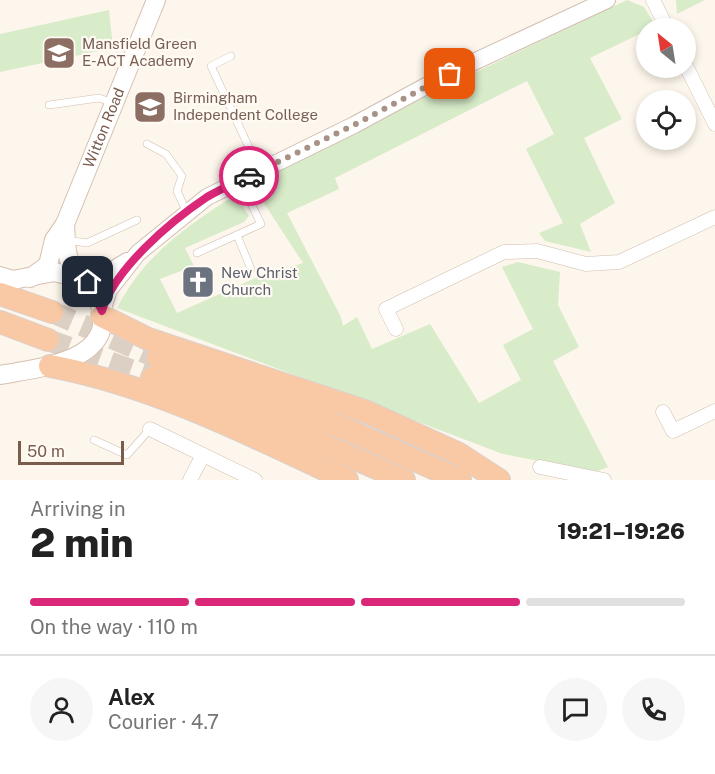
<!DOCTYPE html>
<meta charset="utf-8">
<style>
:root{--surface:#fff;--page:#f6f6f6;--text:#222;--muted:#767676;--line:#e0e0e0;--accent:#db2777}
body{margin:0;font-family:"Public Sans",sans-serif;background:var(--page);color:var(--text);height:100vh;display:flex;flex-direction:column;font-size:22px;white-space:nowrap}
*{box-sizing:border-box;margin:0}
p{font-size:20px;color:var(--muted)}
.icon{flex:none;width:33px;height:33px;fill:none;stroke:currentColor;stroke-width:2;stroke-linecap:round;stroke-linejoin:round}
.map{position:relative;height:480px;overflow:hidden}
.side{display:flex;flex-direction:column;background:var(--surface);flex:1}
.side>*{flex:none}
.needle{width:39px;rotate:330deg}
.tools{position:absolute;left:636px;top:18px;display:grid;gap:12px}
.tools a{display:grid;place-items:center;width:60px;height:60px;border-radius:50%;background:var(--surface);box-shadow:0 3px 9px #0003;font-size:30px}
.scale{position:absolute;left:18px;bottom:15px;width:106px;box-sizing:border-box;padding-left:6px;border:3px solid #7a5c4d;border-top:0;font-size:16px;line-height:21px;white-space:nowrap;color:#7a5c4d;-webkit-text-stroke:4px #fffaf3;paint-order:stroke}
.pin{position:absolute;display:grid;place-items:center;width:51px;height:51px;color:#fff;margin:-26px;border-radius:12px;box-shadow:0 3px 9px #0006}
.courier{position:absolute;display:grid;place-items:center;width:60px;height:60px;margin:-30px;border:4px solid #db2777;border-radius:50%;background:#fff;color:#222;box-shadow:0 2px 8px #0007}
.overview em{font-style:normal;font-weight:800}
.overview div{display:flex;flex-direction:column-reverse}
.overview{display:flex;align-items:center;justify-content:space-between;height:102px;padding:0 30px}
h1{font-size:39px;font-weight:800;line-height:45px}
.bar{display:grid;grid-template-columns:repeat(4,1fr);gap:9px 6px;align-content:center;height:72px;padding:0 30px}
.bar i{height:8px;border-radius:4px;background:var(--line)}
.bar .active{background:var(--accent)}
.bar p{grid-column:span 4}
.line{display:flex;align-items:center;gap:15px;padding:0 30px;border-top:2px solid var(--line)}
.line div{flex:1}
.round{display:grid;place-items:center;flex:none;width:63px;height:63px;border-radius:32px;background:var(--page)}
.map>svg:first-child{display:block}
.green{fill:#d8ecc9}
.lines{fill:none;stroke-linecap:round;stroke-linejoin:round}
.trunk-tunnel{stroke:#dcd0c4;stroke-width:22;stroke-dasharray:22 11;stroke-linecap:butt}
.service-casing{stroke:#d1beb0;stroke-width:8}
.minor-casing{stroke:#d1beb0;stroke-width:15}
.tertiary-casing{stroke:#d1beb0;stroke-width:18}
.secondary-casing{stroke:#d6c0b0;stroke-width:20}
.trunk-casing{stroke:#dad1cd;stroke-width:24}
.service{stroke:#fff;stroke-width:7}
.minor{stroke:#fff;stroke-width:14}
.tertiary{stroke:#fff;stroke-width:16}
.secondary{stroke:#fff;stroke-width:18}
.trunk{stroke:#f9c8a4;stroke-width:22}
.done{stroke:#a89285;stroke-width:6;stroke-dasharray:0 10.8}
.route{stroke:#db2777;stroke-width:8}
.labels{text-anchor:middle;stroke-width:4.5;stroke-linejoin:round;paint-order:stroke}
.education-label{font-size:15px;fill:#785e54;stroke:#fffaf3;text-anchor:start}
.street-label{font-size:15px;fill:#7a5c4d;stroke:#fffaf3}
.worship-label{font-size:15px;fill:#5b616d;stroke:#fffaf3;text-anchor:start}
</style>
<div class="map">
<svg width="715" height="480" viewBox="0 0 715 480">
<rect width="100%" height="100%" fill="#fdf6ec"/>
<!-- green -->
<g class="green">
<path d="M627,0L644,7L656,26L590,58L622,119L584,138L615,203L580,224L591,252L545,241L539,233L563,223L526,149L554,134L527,81L335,178L339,189L287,213L341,317L343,326L357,317L372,349L430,324L479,403L521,380L503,345L533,329L502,267L518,262L560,272L558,305L579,347L553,361L608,467L595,472L503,454L117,308C144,255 186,227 235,195L249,216L244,222L185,248L194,266L160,279L177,313L253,279L303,263L250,182L261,179L449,85Z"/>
<path d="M676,0H705L677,14Z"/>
<path d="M109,10L113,48L0,72V34Z"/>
</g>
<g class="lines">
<!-- trunk-tunnel -->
<g class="trunk-tunnel">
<path d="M52,312L158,358"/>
<path d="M48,340L152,378"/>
</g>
<!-- service casing -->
<g class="service-casing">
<g id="service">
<path d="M231,56L211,66L260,171"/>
<path d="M49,105L99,98L114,103"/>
<path d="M147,144L166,154L182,176L177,191L187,213"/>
<path d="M237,235L251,269"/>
<path d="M66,240L87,243L137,220"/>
<path d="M197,253L261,224L240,181"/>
<path d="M94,440L127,455L150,429"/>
</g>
</g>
<!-- minor casing -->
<g class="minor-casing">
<g id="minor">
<path d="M653,0L667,28"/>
<path d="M686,66L715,124"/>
<path d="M396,329L386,309L504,252L537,251L586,264L619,262L715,217"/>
<path d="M663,412L673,431L715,411"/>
<path d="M150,429L255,480"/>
<path d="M540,467L604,480"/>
<path d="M190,480L203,455"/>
</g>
</g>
<!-- tertiary casing -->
<g class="tertiary-casing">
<g id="tertiary">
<path d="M88,282L102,276L127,261"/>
<path d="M102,311L109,290L138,253L207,197L354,125L450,73L607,0"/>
</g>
</g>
<!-- secondary casing -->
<g class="secondary-casing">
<g id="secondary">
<path d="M0,276L13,280L54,272L84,279"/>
<path id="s1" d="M30,278L48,265L54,240L65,224L156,0"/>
<path d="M0,375C43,367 128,360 95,293C90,283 80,279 74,269C65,258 66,238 65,224"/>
</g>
</g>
<!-- trunk casing -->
<g class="trunk-casing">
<g id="trunk">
<path d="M0,294L52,312"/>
<path d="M102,316L148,339L367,412L459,454L499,480"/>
<path d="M0,322L48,340"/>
<path d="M158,358L348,430L460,480"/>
<path d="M50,366C153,385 253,436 347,480"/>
<path d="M152,378L267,420L404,480"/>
</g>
</g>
<!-- service -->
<use href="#service" class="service"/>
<!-- minor -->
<use href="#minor" class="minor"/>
<!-- tertiary -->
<use href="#tertiary" class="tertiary"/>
<!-- secondary -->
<use href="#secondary" class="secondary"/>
<!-- trunk -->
<use href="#trunk" class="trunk"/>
</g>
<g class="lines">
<!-- done -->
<path class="done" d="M249,176L354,125L450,74"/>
<!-- route -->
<path class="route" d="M88,282L102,311C114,269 171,221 207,197C220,189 235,183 249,176"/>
</g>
<!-- icons -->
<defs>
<g id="school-square" transform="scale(1.725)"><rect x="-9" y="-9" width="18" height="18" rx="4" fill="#8d6e63" stroke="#fffaf3"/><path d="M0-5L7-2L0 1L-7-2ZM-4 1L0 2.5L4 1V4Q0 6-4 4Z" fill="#fff"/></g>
<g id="church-square" transform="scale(1.725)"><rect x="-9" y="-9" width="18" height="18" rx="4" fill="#6b7280" stroke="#fffaf3"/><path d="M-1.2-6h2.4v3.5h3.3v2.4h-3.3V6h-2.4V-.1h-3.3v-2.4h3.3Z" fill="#fff"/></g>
</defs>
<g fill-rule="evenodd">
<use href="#school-square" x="59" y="53"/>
<use href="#school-square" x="150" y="107"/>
<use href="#church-square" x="198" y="282"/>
</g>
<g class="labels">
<!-- education labels -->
<g class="education-label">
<text x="82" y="49">Mansfield Green<tspan x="82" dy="17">E-ACT Academy</tspan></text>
<text x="173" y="103">Birmingham<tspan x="173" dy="17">Independent College</tspan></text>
</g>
<!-- street labels -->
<g class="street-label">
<text dy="5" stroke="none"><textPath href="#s1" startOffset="171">Witton Road</textPath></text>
</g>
<!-- worship labels -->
<g class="worship-label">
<text x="221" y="278">New Christ<tspan x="221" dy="17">Church</tspan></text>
</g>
</g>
</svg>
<div class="tools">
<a><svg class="needle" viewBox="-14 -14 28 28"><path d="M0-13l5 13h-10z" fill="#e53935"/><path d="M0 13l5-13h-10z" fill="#767676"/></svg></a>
<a><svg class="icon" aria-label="locate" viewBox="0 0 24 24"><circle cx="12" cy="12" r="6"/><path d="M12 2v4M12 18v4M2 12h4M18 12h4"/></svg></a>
</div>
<div class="scale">50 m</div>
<div class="pin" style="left:450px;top:74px;background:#ea580c"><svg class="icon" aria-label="bag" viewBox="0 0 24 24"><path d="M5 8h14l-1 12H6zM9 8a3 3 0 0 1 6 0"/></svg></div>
<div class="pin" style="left:88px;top:282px;background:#1f2937"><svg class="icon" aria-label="home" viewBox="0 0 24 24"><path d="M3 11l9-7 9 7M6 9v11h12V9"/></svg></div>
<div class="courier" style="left:249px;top:176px"><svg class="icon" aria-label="car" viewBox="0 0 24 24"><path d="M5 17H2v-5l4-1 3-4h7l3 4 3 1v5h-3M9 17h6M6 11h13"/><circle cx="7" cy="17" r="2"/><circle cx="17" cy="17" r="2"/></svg></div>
</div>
<section class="side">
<div class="overview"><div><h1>2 min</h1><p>Arriving in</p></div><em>19:21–19:26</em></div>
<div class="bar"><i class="active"></i><i class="active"></i><i class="active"></i><i></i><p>On the way · 110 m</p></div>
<div class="line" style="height:108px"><a class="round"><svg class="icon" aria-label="person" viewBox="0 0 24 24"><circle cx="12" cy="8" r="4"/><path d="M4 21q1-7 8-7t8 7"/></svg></a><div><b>Alex</b><p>Courier · 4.7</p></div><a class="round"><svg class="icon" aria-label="chat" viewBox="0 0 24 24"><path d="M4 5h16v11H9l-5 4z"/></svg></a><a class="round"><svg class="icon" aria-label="phone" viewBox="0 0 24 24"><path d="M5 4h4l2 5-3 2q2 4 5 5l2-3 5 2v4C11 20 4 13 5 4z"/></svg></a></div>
</section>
